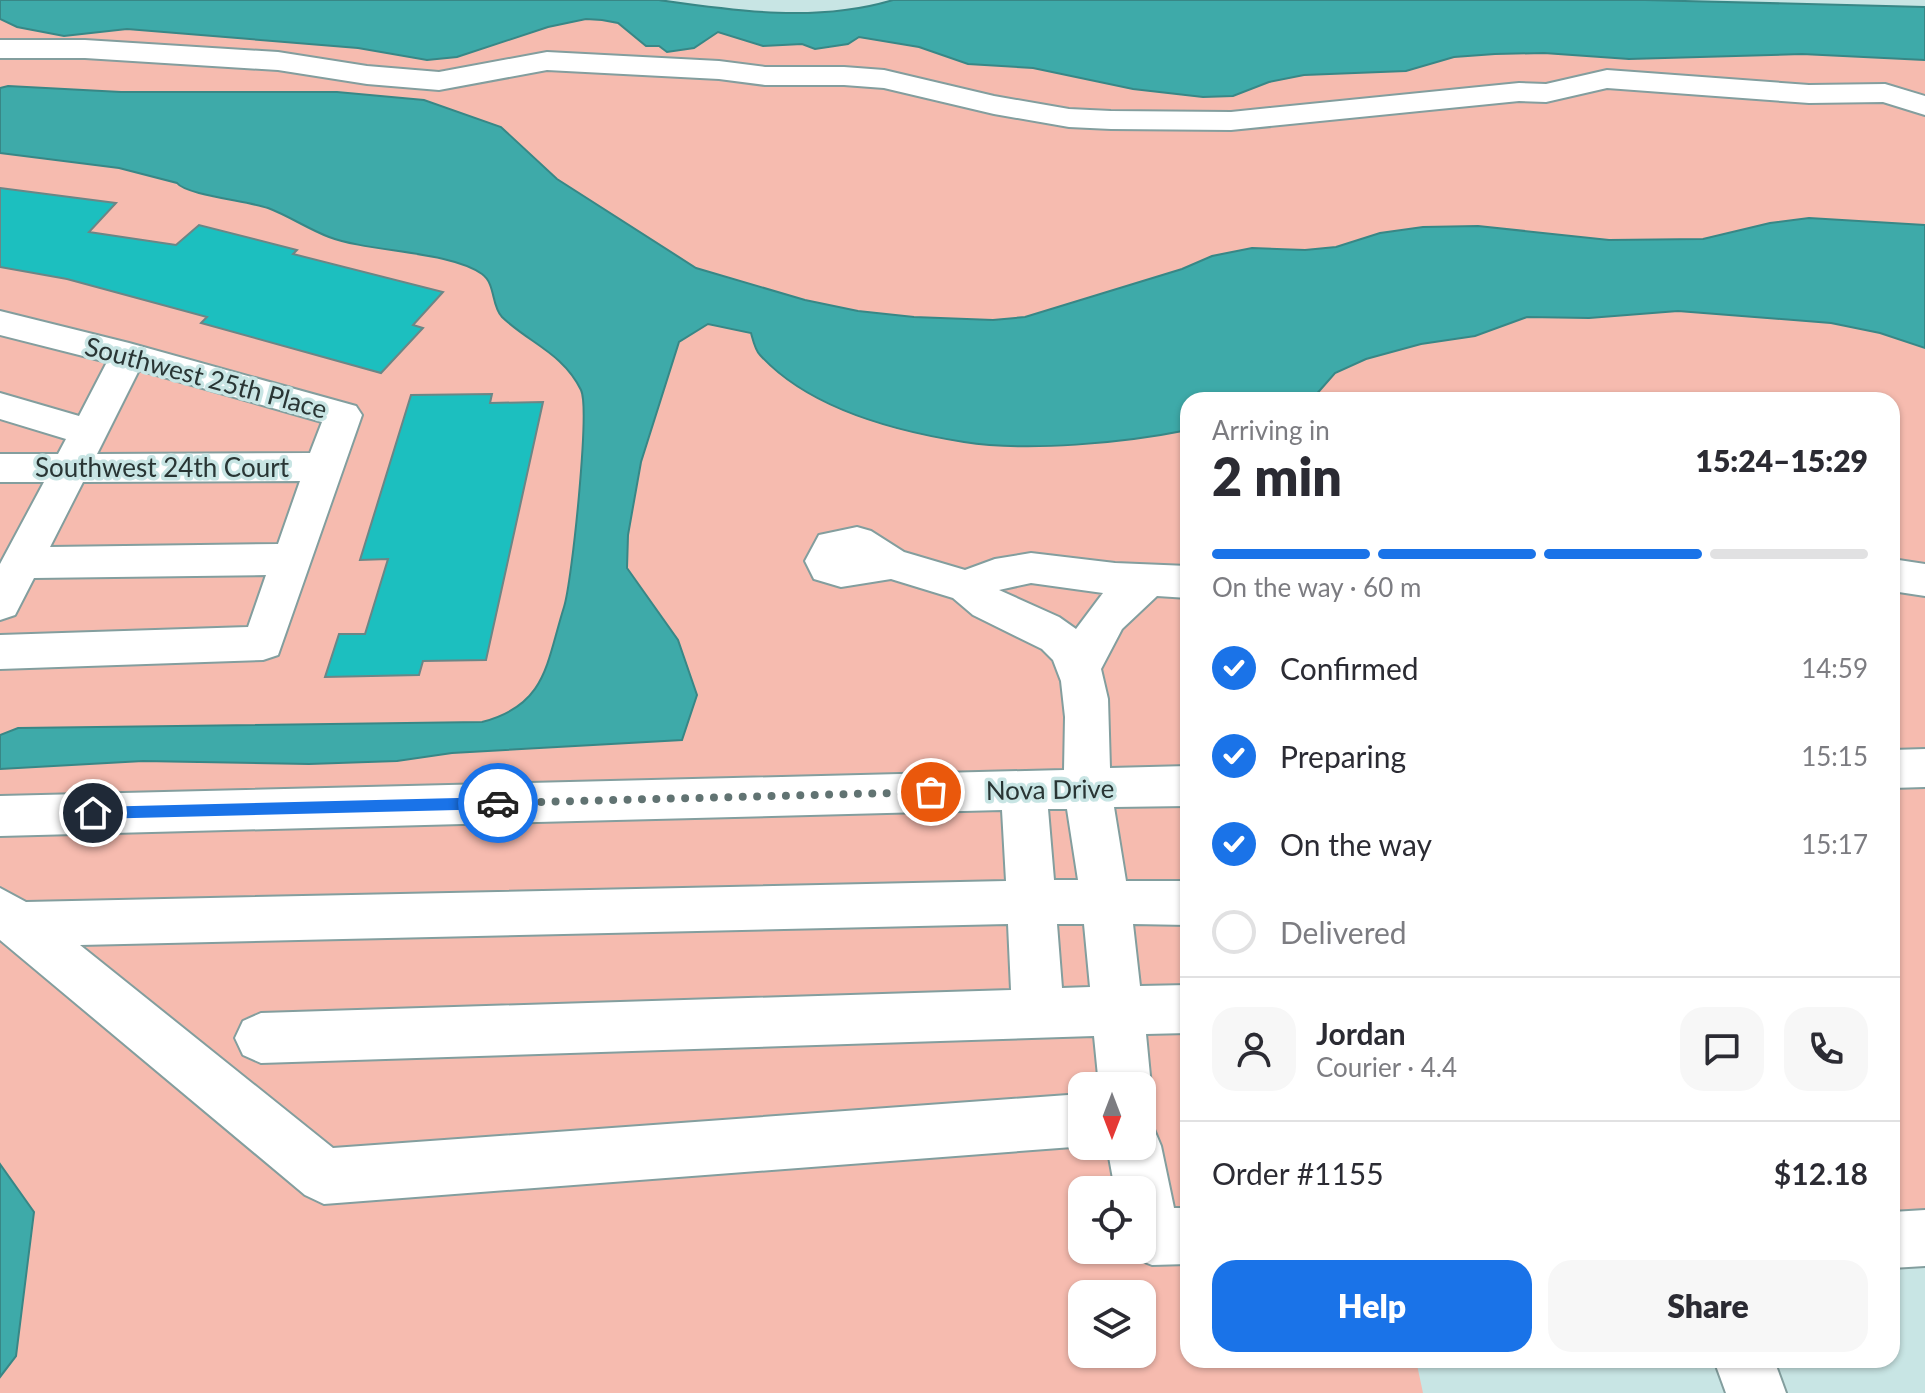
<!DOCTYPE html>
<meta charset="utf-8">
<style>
:root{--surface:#fff;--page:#f7f7f7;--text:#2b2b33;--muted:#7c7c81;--line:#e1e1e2;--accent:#1a73e8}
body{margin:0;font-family:Lato,sans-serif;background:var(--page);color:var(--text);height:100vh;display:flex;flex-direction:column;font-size:30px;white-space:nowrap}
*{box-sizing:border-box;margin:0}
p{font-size:26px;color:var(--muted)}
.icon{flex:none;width:44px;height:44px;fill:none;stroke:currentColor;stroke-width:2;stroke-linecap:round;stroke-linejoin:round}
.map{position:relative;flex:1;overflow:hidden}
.side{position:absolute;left:1180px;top:392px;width:720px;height:976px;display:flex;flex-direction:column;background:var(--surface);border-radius:24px;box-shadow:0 2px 6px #0004}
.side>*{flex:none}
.needle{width:52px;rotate:180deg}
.buttons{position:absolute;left:1068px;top:1072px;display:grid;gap:16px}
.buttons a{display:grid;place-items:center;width:88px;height:88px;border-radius:16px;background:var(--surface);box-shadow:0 2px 6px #0004;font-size:40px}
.pin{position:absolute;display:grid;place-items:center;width:68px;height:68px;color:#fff;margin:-34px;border:4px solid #fff;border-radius:50%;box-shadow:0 2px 8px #0007}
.courier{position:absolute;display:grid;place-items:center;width:80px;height:80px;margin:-40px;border:6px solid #1a73e8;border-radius:50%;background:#fff;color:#222;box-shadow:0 2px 10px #0007}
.head em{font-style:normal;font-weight:800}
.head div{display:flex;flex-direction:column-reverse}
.head{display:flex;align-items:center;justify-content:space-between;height:136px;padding:0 32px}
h1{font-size:52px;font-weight:800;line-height:60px}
.bar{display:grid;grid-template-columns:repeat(4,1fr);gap:12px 8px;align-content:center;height:96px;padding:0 32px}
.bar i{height:10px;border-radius:6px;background:var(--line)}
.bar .active{background:var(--accent)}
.bar p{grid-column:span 4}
.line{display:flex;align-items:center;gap:20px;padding:0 32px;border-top:2px solid var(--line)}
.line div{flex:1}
.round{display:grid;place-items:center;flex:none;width:84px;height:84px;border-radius:24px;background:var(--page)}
ol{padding:0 32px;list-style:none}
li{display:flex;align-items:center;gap:24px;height:88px}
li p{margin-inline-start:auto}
li .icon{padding:8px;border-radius:50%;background:var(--accent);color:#fff;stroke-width:4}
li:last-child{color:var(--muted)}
li i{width:44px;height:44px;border:4px solid var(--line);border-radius:50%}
.primary-button{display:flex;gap:16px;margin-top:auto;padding:16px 32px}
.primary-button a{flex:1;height:92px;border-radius:24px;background:var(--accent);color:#fff;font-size:32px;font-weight:800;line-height:92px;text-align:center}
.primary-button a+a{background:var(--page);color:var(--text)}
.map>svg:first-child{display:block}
.green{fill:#f6bbaf;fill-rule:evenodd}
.water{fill:#3eaaa9;stroke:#388786;stroke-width:2}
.building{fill:#1cbfbf;stroke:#6b8686;stroke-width:2}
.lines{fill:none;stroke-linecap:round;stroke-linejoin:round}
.minor-casing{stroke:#839e9e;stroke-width:4}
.minor{fill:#fff;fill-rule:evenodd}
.route{fill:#1a73e8}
.done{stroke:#617372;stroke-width:8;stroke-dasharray:0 14.4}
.labels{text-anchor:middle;stroke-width:7;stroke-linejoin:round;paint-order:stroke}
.street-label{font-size:26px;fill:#293534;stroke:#c8e5e4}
</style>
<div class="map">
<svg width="1925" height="1393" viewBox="0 0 1925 1393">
<rect width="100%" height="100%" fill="#c8e5e4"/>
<!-- green -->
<path class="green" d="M0,0H659C735,11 817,23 893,0H1645L1925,7V1246H1892V400H1188V1360H1416L1423,1393H0ZM1082,1086H1142V1146H1082ZM1082,1190H1142V1250H1082ZM1082,1294H1142V1354H1082Z"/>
<!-- water -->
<g class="water">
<path d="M0,0H659C736,11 817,23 893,0H1645L1925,7V60L1802,54L1629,59L1544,53L1495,54L1454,57L1406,71L1304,75L1269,82L1233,96L1203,97L1133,89L1033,68L968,64L919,47L859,37L848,44L815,49L802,44L763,46L718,32L694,48L667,52L659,46H646L618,23L602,20L586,19L548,27L457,57L427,60L358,48L127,29L64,36L17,27L0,19Z"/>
<path d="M8,86L121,92H337L424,100L501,127L557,179L696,268L805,300L858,311L914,317L993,320L1025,317L1182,269L1212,256L1252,248L1305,250L1336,247L1380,233L1423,227L1478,226L1609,240L1703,239L1770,223L1809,218L1925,225V348L1880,333L1831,323L1678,311L1589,318L1527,317L1475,336L1421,344L1366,359L1335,373L1314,397L1304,400H1188V430C1124,443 1028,452 964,442C894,431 809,409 760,355C755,350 753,340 751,333L708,324L679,342L641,462L628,535L627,568L678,640L697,695L682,740L452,753L397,761L309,764L143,761L0,769V735L18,728L482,722C547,705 546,664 564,607C572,582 590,409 581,390C563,353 529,343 502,317C491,306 496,284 482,274C450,251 368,252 329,237C308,229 289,216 268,208C248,201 186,195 177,183L119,168L0,153V88Z"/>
<path d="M0,1164L34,1212L16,1356L0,1377Z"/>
</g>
<!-- building -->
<g class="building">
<path d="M0,188L116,203L89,232L176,245L199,225L297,250L293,254L443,292L413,325L423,328L381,373L201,323L207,317L67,279L0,267Z"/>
<path d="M492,394L490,403L543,402L486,660L423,661L419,675L325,677L339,634H365L388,559L360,560L411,395Z"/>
</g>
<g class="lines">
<!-- minor casing -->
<g class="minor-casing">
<g id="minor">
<path d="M0,40H85L278,52L367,66L439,72L547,52L719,61L765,67H844L884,70L994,96L1069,109L1111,111L1231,112L1519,83L1546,84L1607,70L1809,85L1885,84L1925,96V115L1883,102L1809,103L1607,88L1546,102L1519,101L1231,130L1111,129L1069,127L994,114L884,88L844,85H765L719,79L547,70L439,90L367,84L278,70L85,58H0Z"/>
<path d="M0,311L129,343L356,406L362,415L278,655L263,660L0,669V635L248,627L266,575L34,578L15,615L0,620V564L44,482H0V454H58L66,439L0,419V393L79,416L107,362L0,335ZM139,370L322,422L310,453L97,454ZM300,481L278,544L50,547L83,482Z"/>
<path d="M857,527L871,531L904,552L965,570L995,559L1031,553L1115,563L1188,566V598L1157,596L1122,629L1101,669L1108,699L1110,768L1188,766V806L1114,807L1126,881H1188V925L1133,924L1140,986L1188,985V1033L1146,1034L1151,1086L1144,1104L1142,1086H1099L1094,1036L261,1063L243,1055L235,1038L243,1021L261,1013L1011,990L1008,924L80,945L333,1148L1082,1094V1146H1086L324,1204L305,1195L0,940V888L26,902L1006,881L1002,810L0,836V796L1064,770L1065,717L1061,681L1053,660L1042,649L973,615L953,598L891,579L841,587L814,579L805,561L819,535ZM1031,583L1103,593L1076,629L1059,617L999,590ZM1048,809H1067L1078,880H1054ZM1057,924H1084L1090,987L1062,988Z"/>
<path d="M1892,559L1925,564V596L1892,591Z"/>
<path d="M1925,749V787L1892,788V750Z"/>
<path d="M1142,1122L1153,1127L1161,1146L1174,1208H1188V1264L1152,1265L1132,1257L1129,1250H1142V1190H1115L1107,1146H1142Z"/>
<path d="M1925,1210V1266L1892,1268V1212Z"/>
<path d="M1714,1360H1774L1786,1393H1726Z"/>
</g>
</g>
<!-- minor -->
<use href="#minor" class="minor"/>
</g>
<!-- route -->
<path class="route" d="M498,797L505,803L498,809L93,819L86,813L93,807Z"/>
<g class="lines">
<!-- done -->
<path class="done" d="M498,803L931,792"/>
</g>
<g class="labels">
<!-- street labels -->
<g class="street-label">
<text transform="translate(206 378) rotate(15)" y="9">Southwest 25th Place</text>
<text x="162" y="477">Southwest 24th Court</text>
<text transform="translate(1050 790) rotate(-1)" y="9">Nova Drive</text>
</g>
</g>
</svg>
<div class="buttons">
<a><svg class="needle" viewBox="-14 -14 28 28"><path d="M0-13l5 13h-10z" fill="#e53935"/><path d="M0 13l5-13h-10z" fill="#7c7c81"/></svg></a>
<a><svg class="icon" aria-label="locate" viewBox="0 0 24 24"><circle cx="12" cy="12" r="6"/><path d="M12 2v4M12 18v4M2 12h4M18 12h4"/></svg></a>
<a><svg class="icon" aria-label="layers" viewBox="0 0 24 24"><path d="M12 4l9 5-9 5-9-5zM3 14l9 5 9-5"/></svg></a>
</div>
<div class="pin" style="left:931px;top:792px;background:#ea580c"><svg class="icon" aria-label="bag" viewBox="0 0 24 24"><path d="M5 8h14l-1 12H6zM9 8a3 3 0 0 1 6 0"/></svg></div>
<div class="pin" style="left:93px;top:813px;background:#1f2937"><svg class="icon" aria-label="home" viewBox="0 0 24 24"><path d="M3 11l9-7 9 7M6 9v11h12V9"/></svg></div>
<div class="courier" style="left:498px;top:803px"><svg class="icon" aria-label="car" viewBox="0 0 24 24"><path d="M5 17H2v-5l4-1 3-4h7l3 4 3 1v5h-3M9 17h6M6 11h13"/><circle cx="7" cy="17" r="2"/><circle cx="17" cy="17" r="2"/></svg></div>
<section class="side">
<div class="head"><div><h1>2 min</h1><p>Arriving in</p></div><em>15:24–15:29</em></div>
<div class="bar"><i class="active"></i><i class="active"></i><i class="active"></i><i></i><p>On the way · 60 m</p></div>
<ol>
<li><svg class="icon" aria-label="check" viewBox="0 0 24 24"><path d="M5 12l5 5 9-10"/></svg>Confirmed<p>14:59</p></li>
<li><svg class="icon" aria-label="check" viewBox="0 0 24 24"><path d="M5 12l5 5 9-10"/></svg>Preparing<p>15:15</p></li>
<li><svg class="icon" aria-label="check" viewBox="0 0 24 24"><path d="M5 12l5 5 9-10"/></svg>On the way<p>15:17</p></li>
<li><i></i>Delivered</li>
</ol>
<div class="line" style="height:144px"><a class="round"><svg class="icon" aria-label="person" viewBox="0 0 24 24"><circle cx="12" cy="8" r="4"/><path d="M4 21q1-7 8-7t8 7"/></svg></a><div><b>Jordan</b><p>Courier · 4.4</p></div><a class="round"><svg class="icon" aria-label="chat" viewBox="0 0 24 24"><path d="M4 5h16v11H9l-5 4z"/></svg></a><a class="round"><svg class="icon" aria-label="phone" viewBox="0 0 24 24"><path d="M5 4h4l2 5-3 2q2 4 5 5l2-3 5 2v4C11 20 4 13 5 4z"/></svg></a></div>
<div class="line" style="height:104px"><div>Order #1155</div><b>$12.18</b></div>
<div class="primary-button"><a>Help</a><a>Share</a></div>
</section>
</div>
